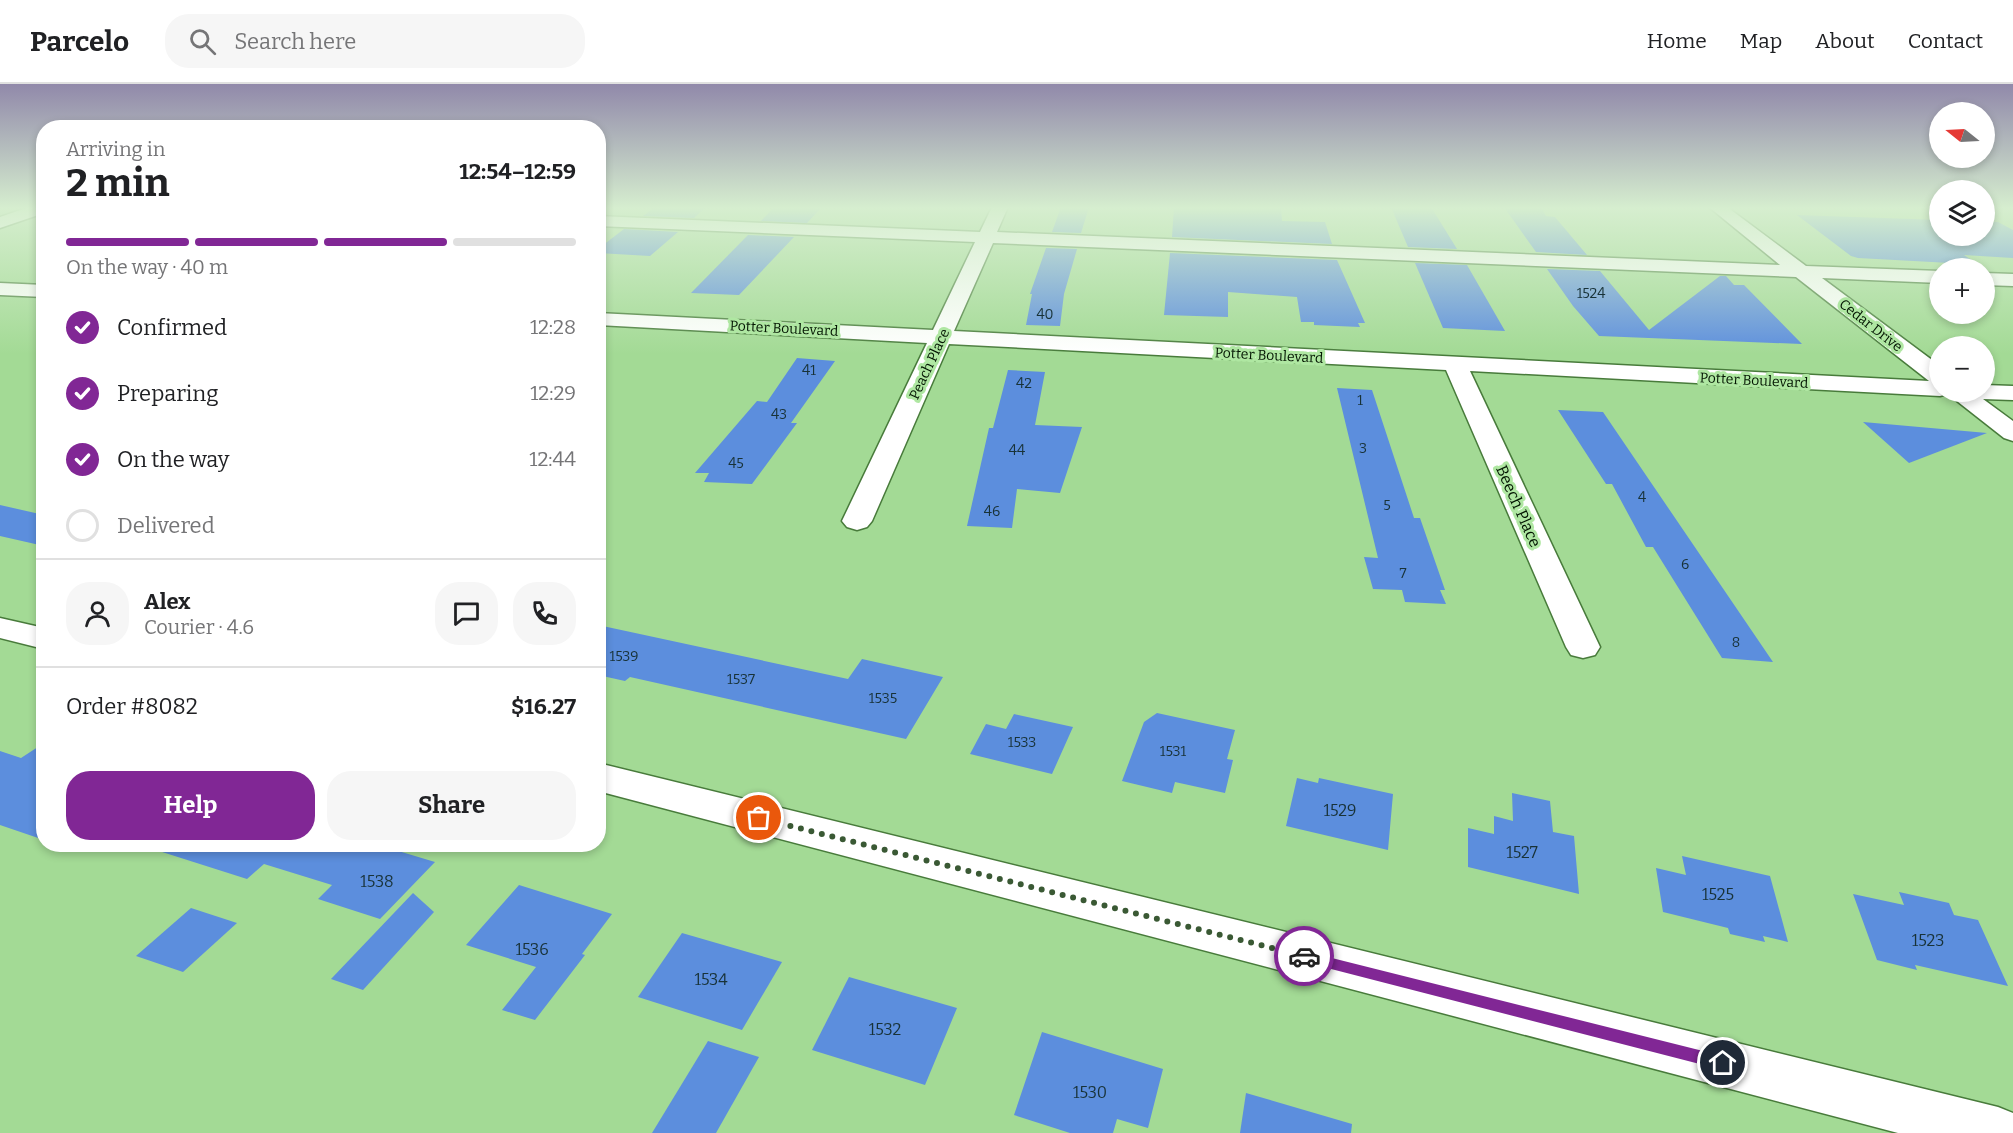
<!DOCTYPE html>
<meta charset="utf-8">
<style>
:root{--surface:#fff;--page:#f6f6f6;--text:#202124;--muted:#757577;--line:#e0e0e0;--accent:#812795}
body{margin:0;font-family:Bitter,serif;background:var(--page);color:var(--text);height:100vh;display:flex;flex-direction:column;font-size:22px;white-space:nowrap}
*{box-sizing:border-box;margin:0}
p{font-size:20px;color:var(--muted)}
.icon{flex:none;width:33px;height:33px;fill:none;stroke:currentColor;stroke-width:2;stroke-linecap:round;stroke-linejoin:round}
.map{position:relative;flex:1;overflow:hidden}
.panel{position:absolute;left:36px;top:36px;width:570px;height:732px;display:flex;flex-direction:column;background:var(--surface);border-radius:24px;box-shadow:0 3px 9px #0003}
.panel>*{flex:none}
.needle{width:39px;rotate:288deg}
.fabs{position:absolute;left:1929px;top:18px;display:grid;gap:12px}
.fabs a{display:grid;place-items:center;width:66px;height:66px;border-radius:50%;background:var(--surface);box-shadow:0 3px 9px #0003;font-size:30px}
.pin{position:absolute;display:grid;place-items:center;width:51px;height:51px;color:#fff;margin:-26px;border:3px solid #fff;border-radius:50%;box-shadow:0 2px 6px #0007}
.courier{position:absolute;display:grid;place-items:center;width:60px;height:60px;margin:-30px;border:4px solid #812795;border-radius:50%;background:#fff;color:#222;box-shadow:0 2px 8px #0007}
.overview em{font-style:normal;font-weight:700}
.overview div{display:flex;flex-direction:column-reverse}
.overview{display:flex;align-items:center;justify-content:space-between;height:102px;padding:0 30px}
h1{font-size:39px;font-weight:700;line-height:45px}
.bar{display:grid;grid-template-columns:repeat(4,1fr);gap:9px 6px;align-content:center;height:72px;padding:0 30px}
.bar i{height:8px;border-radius:4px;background:var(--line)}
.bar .active{background:var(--accent)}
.bar p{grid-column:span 4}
.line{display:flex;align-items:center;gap:15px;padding:0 30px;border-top:2px solid var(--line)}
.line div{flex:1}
.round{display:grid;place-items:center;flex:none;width:63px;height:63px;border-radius:24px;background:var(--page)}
ol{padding:0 30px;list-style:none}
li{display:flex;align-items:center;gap:18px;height:66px}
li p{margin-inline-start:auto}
li .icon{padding:6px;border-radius:50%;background:var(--accent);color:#fff;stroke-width:4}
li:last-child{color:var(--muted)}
li i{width:33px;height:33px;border:3px solid var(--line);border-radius:50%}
.button{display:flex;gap:12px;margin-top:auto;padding:12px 30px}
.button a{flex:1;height:69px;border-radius:24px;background:var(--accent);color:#fff;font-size:24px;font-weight:700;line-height:69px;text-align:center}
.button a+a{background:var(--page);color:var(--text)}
header{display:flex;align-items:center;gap:36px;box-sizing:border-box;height:84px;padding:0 30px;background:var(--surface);border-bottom:2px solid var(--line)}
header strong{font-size:28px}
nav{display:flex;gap:33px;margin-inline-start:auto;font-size:21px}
.search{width:420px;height:54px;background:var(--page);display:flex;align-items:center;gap:15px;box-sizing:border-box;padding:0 21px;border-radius:24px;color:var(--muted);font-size:22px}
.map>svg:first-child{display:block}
.building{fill:#5c8edd}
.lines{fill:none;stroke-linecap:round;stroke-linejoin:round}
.minor-casing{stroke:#487b3b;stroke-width:3}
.minor{fill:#fff;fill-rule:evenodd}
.route{fill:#812795}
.done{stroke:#3a5934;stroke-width:6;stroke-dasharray:0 10.8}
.labels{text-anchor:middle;stroke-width:6;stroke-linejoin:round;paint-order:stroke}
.number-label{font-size:14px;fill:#183237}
.far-street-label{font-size:14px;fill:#021400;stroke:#afe7a2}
.street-label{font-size:16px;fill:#021400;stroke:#afe7a2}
.near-number-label{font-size:16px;fill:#183237}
</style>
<header>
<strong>Parcelo</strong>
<div class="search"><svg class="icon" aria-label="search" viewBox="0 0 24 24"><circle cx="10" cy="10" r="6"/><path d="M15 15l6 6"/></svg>Search here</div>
<nav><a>Home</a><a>Map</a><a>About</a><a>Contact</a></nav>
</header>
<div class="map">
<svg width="2013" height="1049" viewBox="0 0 2013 1049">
<rect width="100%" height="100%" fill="#a3da95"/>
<!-- building -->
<g class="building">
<path d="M655,123H706L694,134L643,132Z"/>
<path d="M774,123H822L807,139L761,137Z"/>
<path d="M1061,123H1089L1081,149L1052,148Z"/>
<path d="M1174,123H1281L1282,137L1325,138L1332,160L1172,153Z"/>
<path d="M1391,123H1431L1457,165L1408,163Z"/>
<path d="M1504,123H1541L1546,132L1555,133L1587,171L1536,168Z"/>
<path d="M1797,131L1940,136V152H1984V138H1998L2013,146V174L1964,171L1973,177L1964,176L1969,180L1858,174L1851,172Z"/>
<path d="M624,145L678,148L650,172L598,169V165Z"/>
<path d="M748,151L794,153L739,211L691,209Z"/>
<path d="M1046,164L1077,165L1064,210L1060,242L1026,241L1032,210H1030Z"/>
<path d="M1170,169L1337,176L1365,239H1358L1360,243L1314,241V238H1301L1297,213L1228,208V233L1164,231Z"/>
<path d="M1415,179L1467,181L1505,247L1443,244Z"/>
<path d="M1547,185L1600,187L1649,246L1720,192H1726L1734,201H1744L1802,260L1599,252L1573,222Z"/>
<path d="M797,274L835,277L791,339H797L752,400L704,398L709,389H695L757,317L767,318Z"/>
<path d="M1008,286L1045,288L1035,341L1082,343L1060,409L1017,405L1012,444L967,442L989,344H993Z"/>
<path d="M1337,304L1372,306L1414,434H1420L1445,506H1440L1446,520L1405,518L1402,506L1373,505L1364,473L1378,474Z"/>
<path d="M1558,326L1603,328L1773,578L1722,574L1653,463H1646L1612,400H1606Z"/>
<path d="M1863,338L1987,349L1909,379Z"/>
<path d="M0,421L44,431V462L0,452Z"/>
<path d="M598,541L848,595L862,575L943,593L906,655L630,593L625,597L598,591Z"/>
<path d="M1157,629L1235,646L1227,675L1233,676L1225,709L1175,698L1172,709L1122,697L1144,638Z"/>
<path d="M1014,630L1073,643L1052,690L970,670L986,640L1006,645Z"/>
<path d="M44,659V756L0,741V667L21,674Z"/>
<path d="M1297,694L1318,699L1319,694L1393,710L1388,766L1286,742Z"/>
<path d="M1512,709L1550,717L1553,748L1574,752L1579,810L1468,783V744L1494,750V732L1513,737Z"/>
<path d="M160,760H375L435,778L380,835L318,815L332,801L264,780L247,795L159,767Z"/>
<path d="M1682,772L1770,792L1788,858L1763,852L1765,858L1730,850L1728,844L1663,828L1656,784L1686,791Z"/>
<path d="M519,801L612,830L582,870L585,871L535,936L502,926L536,883L466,861Z"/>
<path d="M1899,808L1949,819L1954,831L1978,836L2008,902L1915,881L1917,886L1877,876L1853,810L1904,821Z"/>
<path d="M413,809L434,828L363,906L331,895Z"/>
<path d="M191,824L237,839L183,888L136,872Z"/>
<path d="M682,849L782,878L742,946L638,913Z"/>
<path d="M849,893L957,924L925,1001L812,966Z"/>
<path d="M1042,948L1163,985L1148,1044L1117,1035L1113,1049H1070L1014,1031Z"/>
<path d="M708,957L759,973L716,1049H652Z"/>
<path d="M1246,1009L1352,1040L1351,1049H1240Z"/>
</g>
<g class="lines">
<!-- minor casing -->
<g class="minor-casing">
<g id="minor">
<path d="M29,123H44V129L0,144V133Z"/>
<path d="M992,123H1008L997,148L1780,181L1709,123H1727L1806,182L1940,187V199L1822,194L1940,282V308H1984V301L2013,302V316L1983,315L2013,337V357L2004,354L1948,310L1940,312L1470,287L1600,563L1595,571L1583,574L1571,571L1566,563L1446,286L949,260L872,437L867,443L857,446L847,443L842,437L927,259L598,241V229L933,246L975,158L598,142V132L980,148ZM993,159L1796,193L1929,297L954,247Z"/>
<path d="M1984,189L2013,190V202L1984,201Z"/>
<path d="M0,199L44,201V213L0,211Z"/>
<path d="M0,534L44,544V565L0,554Z"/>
<path d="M598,679L1998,1023L2013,1029V1049H1898L598,707Z"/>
</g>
</g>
<!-- minor -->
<use href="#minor" class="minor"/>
</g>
<!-- sky -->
<linearGradient id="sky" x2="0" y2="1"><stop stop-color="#9189aa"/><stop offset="0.46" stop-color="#d6eecf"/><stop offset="1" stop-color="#d6eecf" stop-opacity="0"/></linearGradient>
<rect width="2013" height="270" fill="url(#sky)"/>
<!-- route -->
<path class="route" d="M1304,867L1723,972L1728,974L1731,979L1728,984L1723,986L1304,878L1299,877L1297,872L1299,868Z"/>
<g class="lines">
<!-- done -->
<path class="done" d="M759,734L1304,872"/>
</g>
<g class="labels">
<!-- number labels -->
<g class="number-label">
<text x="1591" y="214">1524</text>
<text x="1045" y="235">40</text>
<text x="809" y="291">41</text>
<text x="1024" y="304">42</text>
<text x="1360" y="321">1</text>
<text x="779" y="335">43</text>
<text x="1363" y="369">3</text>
<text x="1017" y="371">44</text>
<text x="736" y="384">45</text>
<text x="1642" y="418">4</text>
<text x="1387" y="426">5</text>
<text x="992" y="432">46</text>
<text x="1685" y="485">6</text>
<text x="1403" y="494">7</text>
<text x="1736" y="563">8</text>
<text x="624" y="577">1539</text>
<text x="741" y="600">1537</text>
<text x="883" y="619">1535</text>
<text x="1022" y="663">1533</text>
<text x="1173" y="672">1531</text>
</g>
<!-- far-street labels -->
<g class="far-street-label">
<text transform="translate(1871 241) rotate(38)" y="5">Cedar Drive</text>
<text transform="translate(784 244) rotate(3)" y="5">Potter Boulevard</text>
<text transform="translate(1269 271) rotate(3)" y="5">Potter Boulevard</text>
<text transform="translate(929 280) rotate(-65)" y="5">Peach Place</text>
<text transform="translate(1754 296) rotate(3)" y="5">Potter Boulevard</text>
</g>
<!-- street labels -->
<g class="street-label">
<text transform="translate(1519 422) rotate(66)" y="6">Beech Place</text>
</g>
<!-- near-number labels -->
<g class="near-number-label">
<text x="1340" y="732">1529</text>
<text x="1522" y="774">1527</text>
<text x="377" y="803">1538</text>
<text x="1718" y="816">1525</text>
<text x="1928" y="862">1523</text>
<text x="532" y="871">1536</text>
<text x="711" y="901">1534</text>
<text x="885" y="951">1532</text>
<text x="1090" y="1014">1530</text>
</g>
</g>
</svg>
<div class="fabs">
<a><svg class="needle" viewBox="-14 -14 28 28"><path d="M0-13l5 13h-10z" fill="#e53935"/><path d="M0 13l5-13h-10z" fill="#757577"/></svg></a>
<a><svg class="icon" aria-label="layers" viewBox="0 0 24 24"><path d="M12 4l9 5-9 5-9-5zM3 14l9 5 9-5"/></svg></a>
<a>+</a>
<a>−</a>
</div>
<div class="pin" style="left:759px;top:734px;background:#ea580c"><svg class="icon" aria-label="bag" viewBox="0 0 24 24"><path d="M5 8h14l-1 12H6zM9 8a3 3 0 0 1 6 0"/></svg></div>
<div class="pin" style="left:1723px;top:979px;background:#1f2937"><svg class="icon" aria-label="home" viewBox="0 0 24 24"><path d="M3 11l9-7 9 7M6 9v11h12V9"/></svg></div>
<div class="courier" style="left:1304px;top:872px"><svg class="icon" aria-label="car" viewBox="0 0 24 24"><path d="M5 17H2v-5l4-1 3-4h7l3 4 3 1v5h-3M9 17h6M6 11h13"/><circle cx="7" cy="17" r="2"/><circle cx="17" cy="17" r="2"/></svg></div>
<section class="panel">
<div class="overview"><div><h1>2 min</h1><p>Arriving in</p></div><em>12:54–12:59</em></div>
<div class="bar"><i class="active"></i><i class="active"></i><i class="active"></i><i></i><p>On the way · 40 m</p></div>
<ol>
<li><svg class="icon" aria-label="check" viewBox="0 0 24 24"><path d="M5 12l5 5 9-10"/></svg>Confirmed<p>12:28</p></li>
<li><svg class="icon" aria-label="check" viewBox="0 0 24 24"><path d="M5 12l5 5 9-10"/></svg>Preparing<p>12:29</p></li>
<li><svg class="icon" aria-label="check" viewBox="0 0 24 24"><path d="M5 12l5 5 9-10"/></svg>On the way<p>12:44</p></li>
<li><i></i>Delivered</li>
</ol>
<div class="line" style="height:108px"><a class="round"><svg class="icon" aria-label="person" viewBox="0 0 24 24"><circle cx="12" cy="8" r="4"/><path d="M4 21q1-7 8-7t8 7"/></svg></a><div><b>Alex</b><p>Courier · 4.6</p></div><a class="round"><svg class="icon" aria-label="chat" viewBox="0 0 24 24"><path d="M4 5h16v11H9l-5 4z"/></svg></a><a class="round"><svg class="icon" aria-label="phone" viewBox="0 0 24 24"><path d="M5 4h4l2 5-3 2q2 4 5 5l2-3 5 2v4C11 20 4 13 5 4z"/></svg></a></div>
<div class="line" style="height:78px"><div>Order #8082</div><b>$16.27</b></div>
<div class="button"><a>Help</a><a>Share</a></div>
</section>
</div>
